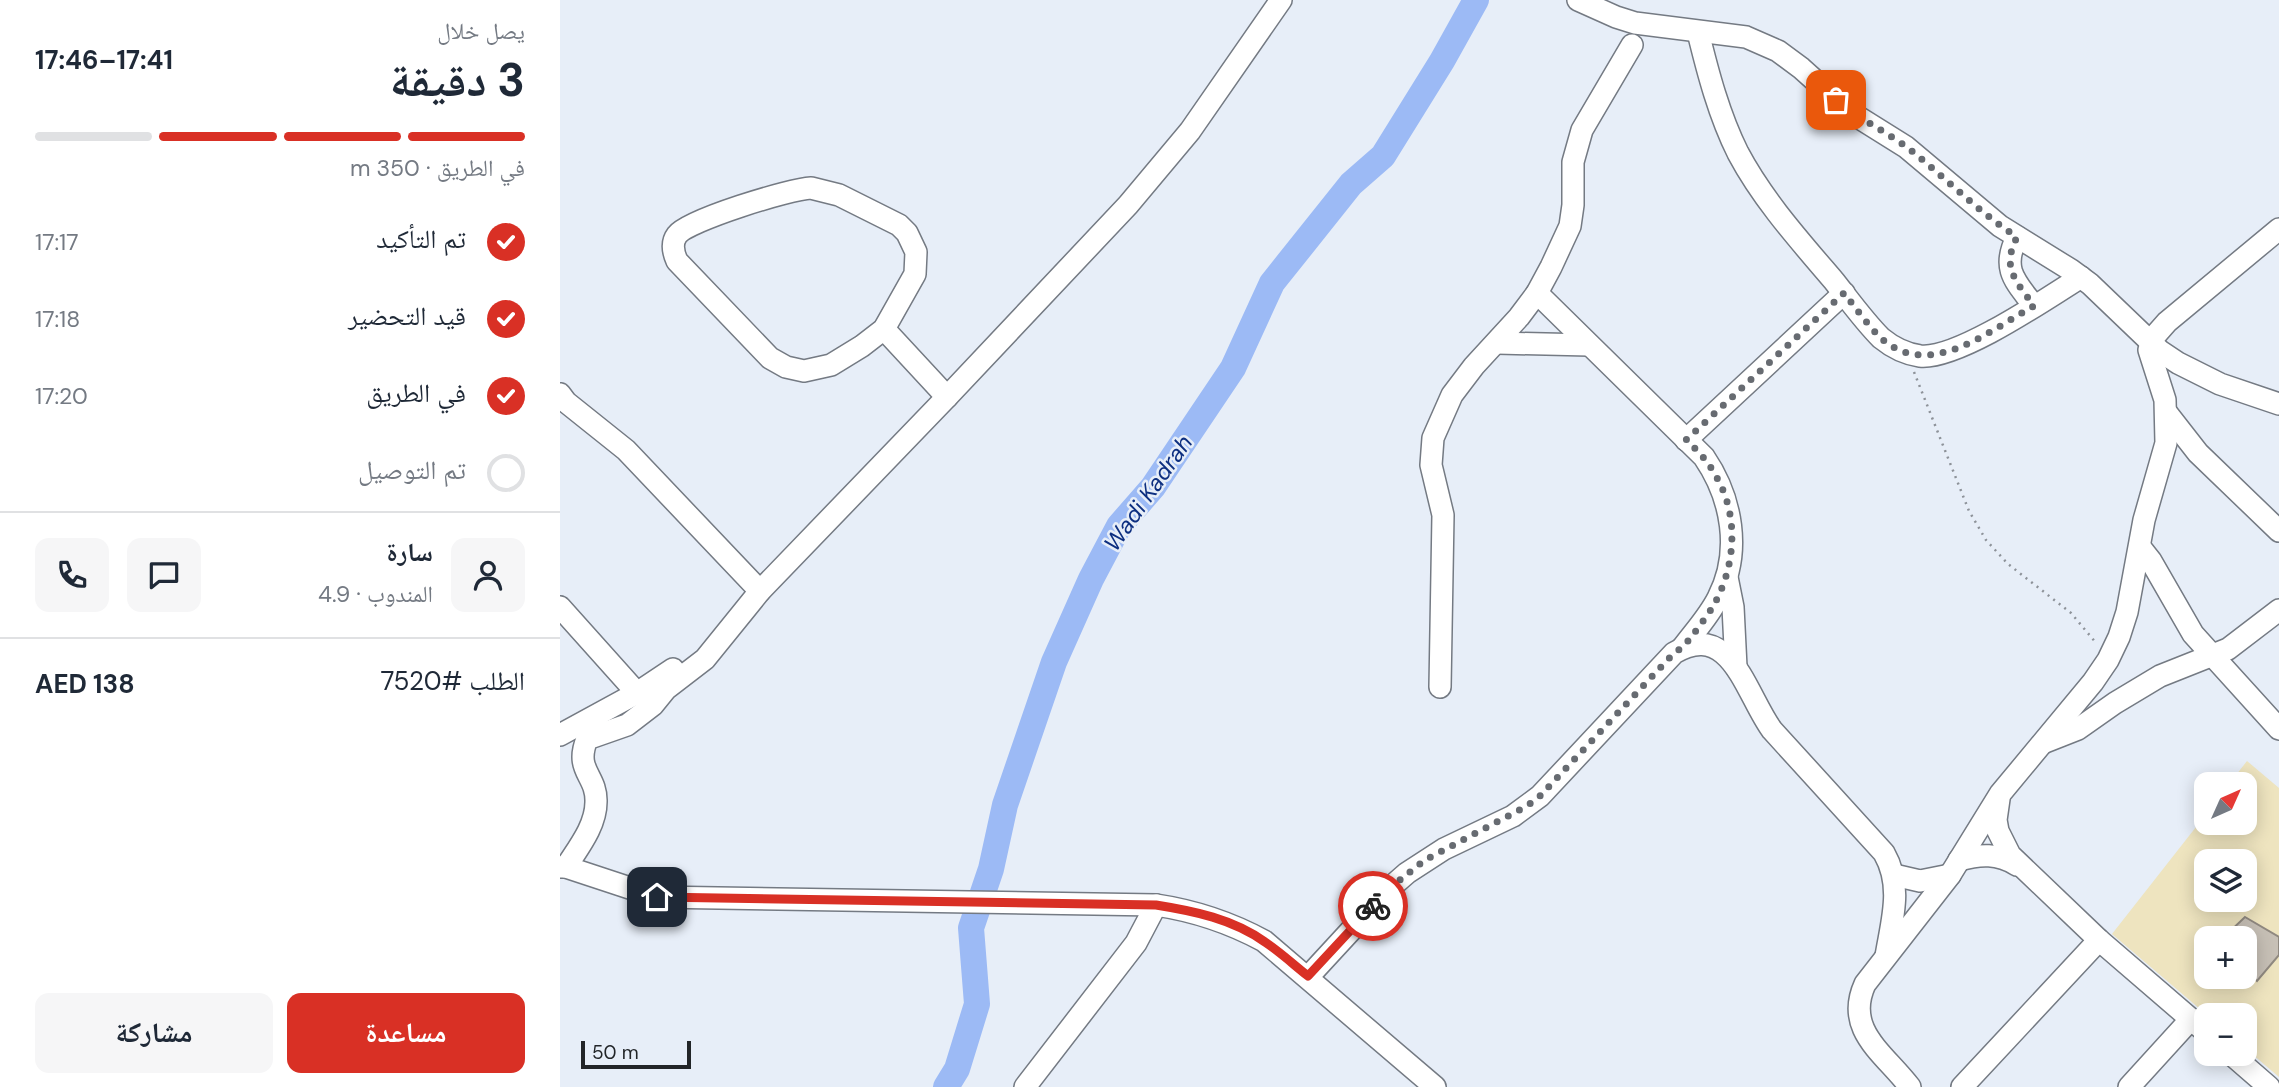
<!DOCTYPE html>
<html lang="ar">
<meta charset="utf-8">
<style>
:root{--surface:#fff;--page:#f6f6f7;--text:#1f2937;--muted:#747a83;--line:#e0e1e3;--accent:#d93025}
body{margin:0;font-family:"DM Sans","Noto Naskh Arabic",sans-serif;background:var(--page);color:var(--text);direction:rtl;height:100vh;display:flex;flex-direction:column;font-size:26px;white-space:nowrap}
*{box-sizing:border-box;margin:0}
p{font-size:23px;color:var(--muted)}
.icon{flex:none;width:38px;height:38px;fill:none;stroke:currentColor;stroke-width:2;stroke-linecap:round;stroke-linejoin:round}
.map{position:relative;flex:1;overflow:hidden;direction:ltr}
.details{display:flex;flex-direction:column;background:var(--surface);width:560px}
.details>*{flex:none}
.needle{width:46px;rotate:45deg}
.buttons{position:absolute;left:1634px;top:772px;display:grid;gap:14px}
.buttons a{display:grid;place-items:center;width:63px;height:63px;border-radius:14px;background:var(--surface);box-shadow:0 4px 18px #0003;font-size:35px}
.scale{position:absolute;left:21px;bottom:18px;width:110px;box-sizing:border-box;padding-left:7px;border:4px solid #222528;border-top:0;font-size:19px;line-height:24px;white-space:nowrap;color:#222528;-webkit-text-stroke:5px #e7eef8;paint-order:stroke}
.pin{position:absolute;display:grid;place-items:center;width:60px;height:60px;color:#fff;margin:-30px;border-radius:14px;box-shadow:0 4px 10px #0006}
.courier{position:absolute;display:grid;place-items:center;width:70px;height:70px;margin:-35px;border:5px solid #d93025;border-radius:50%;background:#fff;color:#222;box-shadow:0 2px 9px #0007}
.head em{font-style:normal;font-weight:700}
.head div{display:flex;flex-direction:column-reverse}
.head{display:flex;align-items:center;justify-content:space-between;height:119px;padding:0 35px}
h1{font-size:46px;font-weight:700;line-height:52px}
.bar{display:grid;grid-template-columns:repeat(4,1fr);gap:10px 7px;align-content:center;height:84px;padding:0 35px}
.bar i{height:9px;border-radius:5px;background:var(--line)}
.bar .selected{background:var(--accent)}
.bar p{grid-column:span 4}
.line{display:flex;align-items:center;gap:18px;padding:0 35px;border-top:2px solid var(--line)}
.line div{flex:1}
.round{display:grid;place-items:center;flex:none;width:74px;height:74px;border-radius:14px;background:var(--page)}
ol{padding:0 35px;list-style:none}
li{display:flex;align-items:center;gap:21px;height:77px}
li p{margin-inline-start:auto}
li .icon{padding:7px;border-radius:50%;background:var(--accent);color:#fff;stroke-width:4}
li:last-child{color:var(--muted)}
li i{width:38px;height:38px;border:4px solid var(--line);border-radius:50%}
.cta{display:flex;gap:14px;margin-top:auto;padding:14px 35px}
.cta a{flex:1;height:80px;border-radius:14px;background:var(--accent);color:#fff;font-size:28px;font-weight:700;line-height:80px;text-align:center}
.cta a+a{background:var(--page);color:var(--text)}
main{display:flex;flex:1;min-height:0}
.map>svg:first-child{display:block}
.sand{fill:#eee4bf;fill-rule:evenodd}
.lines{fill:none;stroke-linecap:round;stroke-linejoin:round}
.river{stroke:#9cbaf5;stroke-width:26}
.building{fill:#c7c0b6;stroke:#908980;stroke-width:2}
.minor-casing{stroke:#747a83;stroke-width:24}
.path{stroke:#8d9299;stroke-width:2.5;stroke-dasharray:2 5;stroke-linecap:butt}
.minor{stroke:#fff;stroke-width:21}
.done{stroke:#676b71;stroke-width:7;stroke-dasharray:0 12.6}
.route{stroke:#d93025;stroke-width:9}
.labels{text-anchor:middle;stroke-width:5;stroke-linejoin:round;paint-order:stroke}
.water-label{font-size:23px;font-style:italic;fill:#0d2f80;stroke:#e7eef8}
</style>
<main>
<div class="map">
<svg width="1719" height="1087" viewBox="0 0 1719 1087">
<rect width="100%" height="100%" fill="#e7eef8"/>
<!-- sand -->
<path class="sand" d="M1687,761L1719,788V1077L1685,1048V1015H1647L1552,934L1647,813V822H1685V784H1669ZM1647,861H1685V900H1647ZM1647,938H1685V976H1647Z"/>
<g class="lines">
<!-- river -->
<path class="river" d="M386,1087L397,1069L417,1004L411,928L431,869L445,805L494,662L531,579L559,526L593,487L673,368L712,283L791,184L823,156L882,61L916,0"/>
</g>
<!-- building -->
<path class="building" d="M1685,917L1719,937V955L1697,981L1685,968V938H1663Z"/>
<g class="lines">
<!-- minor casing -->
<g class="minor-casing">
<g id="minor">
<path d="M1018,0L1056,17L1075,23L1186,37L1218,51L1241,68L1290,112L1346,147L1440,226L1511,270L1530,284L1600,351L1618,363L1660,384L1719,404"/>
<path d="M1138,32C1148,73 1159,115 1178,153C1203,200 1239,240 1274,281C1289,300 1304,321 1321,338C1332,347 1346,354 1360,356C1397,360 1486,299 1521,277"/>
<path d="M251,188L279,195L339,225L347,233L356,252L355,274L324,329L302,346L271,365L244,371L226,367L210,358L117,261C113,252 111,243 117,235C128,220 230,189 251,188Z"/>
<path d="M1457,237C1441,269 1455,281 1474,306"/>
<path d="M977,293L1144,457C1172,498 1182,552 1158,598C1149,616 1135,631 1123,647"/>
<path d="M324,329L387,397"/>
<path d="M937,343L1029,345"/>
<path d="M0,394L6,402L66,450L200,591"/>
<path d="M1606,412L1638,453L1719,531"/>
<path d="M1126,440L1284,293"/>
<path d="M1580,547L1591,561L1633,634L1719,729"/>
<path d="M1167,577L1173,607L1176,667"/>
<path d="M0,607L77,693"/>
<path d="M880,687L883,515L871,465L873,438L892,395L914,366L959,317L977,293L991,267L1010,226L1013,205V162L1022,130L1072,45"/>
<path d="M0,735L77,693L113,669"/>
<path d="M1485,742L1518,729L1555,703L1600,676L1668,649L1719,610"/>
<path d="M1439,799L1436,820L1438,831L1450,855L1539,940L1647,1033"/>
<path d="M1399,860C1420,854 1438,853 1457,865"/>
<path d="M0,867H6L97,897L596,905C636,911 669,922 704,941L875,1087"/>
<path d="M6,867C18,848 36,826 36,802C37,775 14,771 27,739L67,725L93,705L106,689L145,659L200,591L387,397L568,205L630,131L721,0"/>
<path d="M1334,875L1360,881L1390,875"/>
<path d="M748,977L831,887L847,873L884,849L953,816L980,796L1114,653C1171,619 1186,695 1212,730L1324,853C1343,886 1332,920 1326,956"/>
<path d="M1671,1054L1709,1087"/>
<path d="M465,1087L576,943L596,905"/>
<path d="M1350,1087C1324,1053 1284,1030 1305,984L1390,875L1440,794L1533,682L1548,660L1559,637L1567,612L1584,520L1606,443L1605,400L1589,350L1592,339L1607,322L1719,229"/>
<path d="M1402,1087L1539,940"/>
<path d="M1569,1087L1631,1019"/>
</g>
</g>
<!-- path -->
<path class="path" d="M1354,372L1409,511L1426,540L1448,564L1511,613L1537,644"/>
<!-- minor -->
<use href="#minor" class="minor"/>
</g>
<g class="lines">
<!-- done -->
<path class="done" d="M813,906L831,887L865,860L967,806L980,796L1114,653C1127,645 1134,633 1143,621C1175,580 1183,518 1154,473C1147,460 1137,450 1126,440L1284,293C1296,308 1308,326 1322,339C1370,381 1430,330 1474,306C1456,281 1441,268 1457,237C1417,211 1385,177 1348,148C1325,131 1299,119 1276,100"/>
<!-- route -->
<path class="route" d="M97,897L596,905C634,911 673,919 705,942C720,952 734,965 748,976L813,906"/>
</g>
<g class="labels">
<!-- water labels -->
<g class="water-label">
<text transform="translate(588 493) rotate(-55)" y="8">Wadi Kadrah</text>
</g>
</g>
</svg>
<div class="buttons">
<a><svg class="needle" viewBox="-14 -14 28 28"><path d="M0-13l5 13h-10z" fill="#e53935"/><path d="M0 13l5-13h-10z" fill="#747a83"/></svg></a>
<a><svg class="icon" aria-label="layers" viewBox="0 0 24 24"><path d="M12 4l9 5-9 5-9-5zM3 14l9 5 9-5"/></svg></a>
<a>+</a>
<a>−</a>
</div>
<div class="scale">50 m</div>
<div class="pin" style="left:1276px;top:100px;background:#ea580c"><svg class="icon" aria-label="bag" viewBox="0 0 24 24"><path d="M5 8h14l-1 12H6zM9 8a3 3 0 0 1 6 0"/></svg></div>
<div class="pin" style="left:97px;top:897px;background:#1f2937"><svg class="icon" aria-label="home" viewBox="0 0 24 24"><path d="M3 11l9-7 9 7M6 9v11h12V9"/></svg></div>
<div class="courier" style="left:813px;top:906px"><svg class="icon" aria-label="bike" viewBox="0 0 24 24"><circle cx="6" cy="16" r="4"/><circle cx="18" cy="16" r="4"/><path d="M6 16l4-8h5l3 8M10 8l3 8H6M13 5h3"/></svg></div>
</div>
<section class="details">
<div class="head"><div><h1>3 دقيقة</h1><p>يصل خلال</p></div><em>17:41–17:46</em></div>
<div class="bar"><i class="selected"></i><i class="selected"></i><i class="selected"></i><i></i><p>في الطريق · 350 m</p></div>
<ol>
<li><svg class="icon" aria-label="check" viewBox="0 0 24 24"><path d="M5 12l5 5 9-10"/></svg>تم التأكيد<p>17:17</p></li>
<li><svg class="icon" aria-label="check" viewBox="0 0 24 24"><path d="M5 12l5 5 9-10"/></svg>قيد التحضير<p>17:18</p></li>
<li><svg class="icon" aria-label="check" viewBox="0 0 24 24"><path d="M5 12l5 5 9-10"/></svg>في الطريق<p>17:20</p></li>
<li><i></i>تم التوصيل</li>
</ol>
<div class="line" style="height:126px"><a class="round"><svg class="icon" aria-label="person" viewBox="0 0 24 24"><circle cx="12" cy="8" r="4"/><path d="M4 21q1-7 8-7t8 7"/></svg></a><div><b>سارة</b><p>المندوب · 4.9</p></div><a class="round"><svg class="icon" aria-label="chat" viewBox="0 0 24 24"><path d="M4 5h16v11H9l-5 4z"/></svg></a><a class="round"><svg class="icon" aria-label="phone" viewBox="0 0 24 24"><path d="M5 4h4l2 5-3 2q2 4 5 5l2-3 5 2v4C11 20 4 13 5 4z"/></svg></a></div>
<div class="line" style="height:91px"><div>الطلب #7520</div><b>AED 138</b></div>
<div class="cta"><a>مساعدة</a><a>مشاركة</a></div>
</section>
</main>
